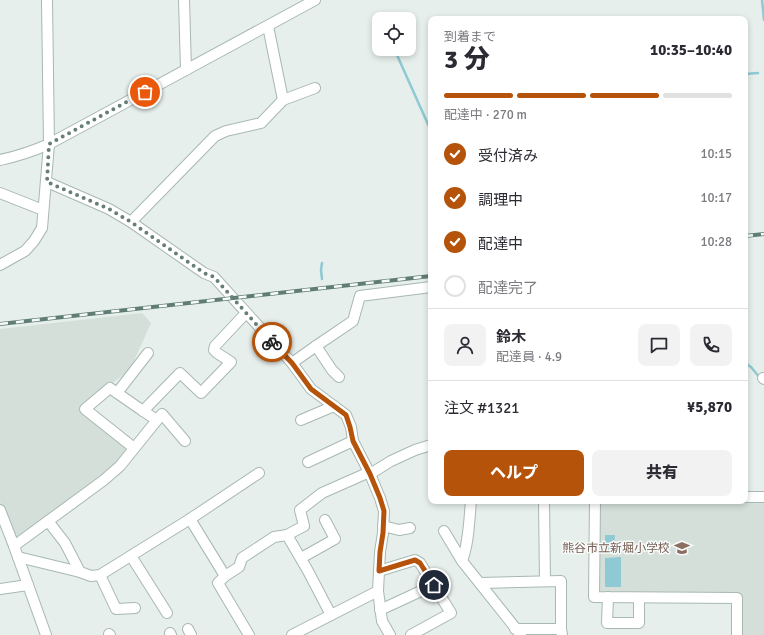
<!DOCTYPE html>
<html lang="ja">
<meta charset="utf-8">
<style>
:root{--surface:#fff;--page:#f2f2f3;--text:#2b2b33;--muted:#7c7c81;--line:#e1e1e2;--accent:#b45309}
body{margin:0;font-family:Signika,"Noto Sans JP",sans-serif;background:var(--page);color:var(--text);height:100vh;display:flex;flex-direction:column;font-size:15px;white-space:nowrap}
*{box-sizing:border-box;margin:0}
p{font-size:13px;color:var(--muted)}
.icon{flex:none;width:22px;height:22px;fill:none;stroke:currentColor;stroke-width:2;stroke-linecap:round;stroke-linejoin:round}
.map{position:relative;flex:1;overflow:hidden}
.panel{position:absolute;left:428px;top:16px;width:320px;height:488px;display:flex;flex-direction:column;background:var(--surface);border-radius:8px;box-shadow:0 2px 6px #0003}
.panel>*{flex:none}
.controls{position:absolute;left:372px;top:12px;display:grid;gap:8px}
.controls a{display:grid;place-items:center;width:44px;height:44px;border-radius:8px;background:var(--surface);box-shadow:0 2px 6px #0003;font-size:20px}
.pin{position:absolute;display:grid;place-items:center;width:34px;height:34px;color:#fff;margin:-17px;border:2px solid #fff;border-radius:50%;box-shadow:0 1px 4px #0007}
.courier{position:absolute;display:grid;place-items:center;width:40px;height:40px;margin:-20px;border:3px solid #b45309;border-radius:50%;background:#fff;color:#222;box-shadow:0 1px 5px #0007}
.summary em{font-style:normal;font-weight:800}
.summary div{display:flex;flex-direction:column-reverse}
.summary{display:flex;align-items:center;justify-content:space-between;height:68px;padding:0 16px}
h1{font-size:26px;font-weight:800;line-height:30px}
.bar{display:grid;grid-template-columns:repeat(4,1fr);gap:6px 4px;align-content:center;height:48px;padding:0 16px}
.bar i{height:5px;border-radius:3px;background:var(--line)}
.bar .active{background:var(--accent)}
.bar p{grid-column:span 4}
.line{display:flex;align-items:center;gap:10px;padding:0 16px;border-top:1px solid var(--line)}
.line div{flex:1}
.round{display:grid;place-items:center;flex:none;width:42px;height:42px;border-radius:8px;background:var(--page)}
ol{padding:0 16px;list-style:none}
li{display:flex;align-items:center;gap:12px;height:44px}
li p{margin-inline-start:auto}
li .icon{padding:4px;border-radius:50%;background:var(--accent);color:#fff;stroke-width:4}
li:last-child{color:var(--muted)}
li i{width:22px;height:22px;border:2px solid var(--line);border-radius:50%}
.action{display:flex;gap:8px;margin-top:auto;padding:8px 16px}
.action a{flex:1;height:46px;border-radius:8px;background:var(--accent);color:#fff;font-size:16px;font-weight:800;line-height:46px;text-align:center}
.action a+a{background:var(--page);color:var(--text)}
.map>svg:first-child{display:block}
.built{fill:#d4dfda}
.water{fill:#8ec9d4}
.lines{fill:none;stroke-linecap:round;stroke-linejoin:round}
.stream{stroke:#8ec9d4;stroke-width:2.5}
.minor-casing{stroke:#a8b8b2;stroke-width:12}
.minor{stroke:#fff;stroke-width:10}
.rail-casing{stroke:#5f7d75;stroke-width:4}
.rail{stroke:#f7fbf9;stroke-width:2.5;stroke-dasharray:8;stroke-linecap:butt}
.done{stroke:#687f78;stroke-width:4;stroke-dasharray:0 7.2}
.route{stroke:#b45309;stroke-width:5}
.labels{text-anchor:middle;stroke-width:3;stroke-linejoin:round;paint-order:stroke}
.education-label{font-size:12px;fill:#785e54;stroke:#f7fbf9;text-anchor:end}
</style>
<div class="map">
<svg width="764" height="635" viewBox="0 0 764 635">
<rect width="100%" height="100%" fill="#e6efeb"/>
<!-- built -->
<g class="built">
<path d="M142,313L151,323L130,370L111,384L82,408L130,449L119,463L14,541L0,502V329Z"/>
<path d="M764,503V635H742V596L599,591L600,504Z"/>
</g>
<!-- water -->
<g class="water">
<path d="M605,535H615L614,550H605Z"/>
<path d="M621,557V587H605V558Z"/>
</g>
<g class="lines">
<!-- stream -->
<g class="stream">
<path d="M762,0L764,20"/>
<path d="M397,55L431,131"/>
<path d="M745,74L758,73"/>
<path d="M322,263L321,270L322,279"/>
<path d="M745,363L751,367L760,378"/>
</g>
<!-- minor casing -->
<g class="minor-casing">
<g id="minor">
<path d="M184,0L186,70"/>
<path d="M268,26L283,100"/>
<path d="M0,160C19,156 31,152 49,144L315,0"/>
<path d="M47,182L109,209L131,222L204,273L214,277L292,363L311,389L346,415L351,427L353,441L370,474L380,498L384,511L383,533L380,552L378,591L382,621L390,635"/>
<path d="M0,193L43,210"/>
<path d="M131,222L215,136L226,131L261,123L283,100L315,88"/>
<path d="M0,265L25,251L34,241L42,228L49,144L47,0"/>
<path d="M316,346L332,370L339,377"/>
<path d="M292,363L316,346L353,321L360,296L431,287"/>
<path d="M763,378L764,379"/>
<path d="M117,393L148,353"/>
<path d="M157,420L162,414L185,441"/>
<path d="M301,420L334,406"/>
<path d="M134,448L85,409L110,388L143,411"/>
<path d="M308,462L353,441"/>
<path d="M745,497H764"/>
<path d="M471,501C469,521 469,542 462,561L521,635"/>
<path d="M544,501L545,581"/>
<path d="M595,501L594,597L737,598V635"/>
<path d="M0,510L14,546L46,635"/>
<path d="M190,519L225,576L218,583L249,635"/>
<path d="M48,521L65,543L80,572L91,576L100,575L190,519L259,473"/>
<path d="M383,526L399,530L410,528"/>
<path d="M444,531L462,561"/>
<path d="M287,535L308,571L331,615"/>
<path d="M14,546L104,480L120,466L157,420L143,411L180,373L201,393L231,362L217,353L214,350L215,346L246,313"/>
<path d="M131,556L167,613"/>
<path d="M18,557L80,572"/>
<path d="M301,558L335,539L325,520"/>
<path d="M379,571L415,560L420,563L451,613L411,635"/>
<path d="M100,575L116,609L135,608"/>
<path d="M225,576L239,567L242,558L274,537L287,535L304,526L300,510L322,493L365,474H370L391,461L415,450L431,445"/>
<path d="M480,583L561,581V629"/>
<path d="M0,589L28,585"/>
<path d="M608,597L607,623H639V598"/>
<path d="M380,610L434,585"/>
<path d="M188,629L191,635"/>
<path d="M515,629H561L562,635"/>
<path d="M170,633L171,635"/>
<path d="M109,634L110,635"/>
<path d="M292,635L378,591"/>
</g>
</g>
<!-- minor -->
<use href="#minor" class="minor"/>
<!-- rail casing -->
<g class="rail-casing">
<g id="rail">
<path d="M745,236L764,234"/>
<path d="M0,324L431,276"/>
</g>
</g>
<!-- rail -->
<use href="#rail" class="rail"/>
</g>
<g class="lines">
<!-- done -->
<path class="done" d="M145,92L49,144L47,182L109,209L131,222L204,273L214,277L272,342"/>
<!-- route -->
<path class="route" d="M272,342L292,363L311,389L346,415L350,427L353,441L370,474L380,498L384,511L383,533L380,552L379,571L415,560L420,563L434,585"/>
</g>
<!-- icons -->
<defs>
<g id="school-bare" transform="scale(1.2)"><path d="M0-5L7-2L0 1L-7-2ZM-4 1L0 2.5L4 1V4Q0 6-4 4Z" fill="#8d6e63" stroke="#f7fbf9" stroke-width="2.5" paint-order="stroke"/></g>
</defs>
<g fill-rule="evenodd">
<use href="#school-bare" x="682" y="548"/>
</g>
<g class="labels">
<!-- education labels -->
<g class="education-label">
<text x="670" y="552">熊谷市立新堀小学校</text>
</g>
</g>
</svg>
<div class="controls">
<a><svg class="icon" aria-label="locate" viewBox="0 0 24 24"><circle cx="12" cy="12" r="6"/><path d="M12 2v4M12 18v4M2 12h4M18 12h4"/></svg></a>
</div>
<div class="pin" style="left:145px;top:92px;background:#ea580c"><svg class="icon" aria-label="bag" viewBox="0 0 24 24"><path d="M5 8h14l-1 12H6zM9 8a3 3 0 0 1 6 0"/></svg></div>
<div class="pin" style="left:434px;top:585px;background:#1f2937"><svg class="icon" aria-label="home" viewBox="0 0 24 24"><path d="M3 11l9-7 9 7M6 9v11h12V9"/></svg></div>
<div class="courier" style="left:272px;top:342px"><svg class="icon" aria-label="bike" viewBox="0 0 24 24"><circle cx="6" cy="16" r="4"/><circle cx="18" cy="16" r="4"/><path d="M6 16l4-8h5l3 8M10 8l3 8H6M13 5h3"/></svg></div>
<section class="panel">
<div class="summary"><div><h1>3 分</h1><p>到着まで</p></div><em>10:35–10:40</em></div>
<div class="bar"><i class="active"></i><i class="active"></i><i class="active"></i><i></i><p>配達中 · 270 m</p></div>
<ol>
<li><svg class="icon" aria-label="check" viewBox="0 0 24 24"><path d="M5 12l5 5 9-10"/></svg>受付済み<p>10:15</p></li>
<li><svg class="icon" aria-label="check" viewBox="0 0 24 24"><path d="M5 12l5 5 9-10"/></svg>調理中<p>10:17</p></li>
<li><svg class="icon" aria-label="check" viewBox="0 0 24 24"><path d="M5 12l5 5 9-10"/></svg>配達中<p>10:28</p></li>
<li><i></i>配達完了</li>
</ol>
<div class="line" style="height:72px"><a class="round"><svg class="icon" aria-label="person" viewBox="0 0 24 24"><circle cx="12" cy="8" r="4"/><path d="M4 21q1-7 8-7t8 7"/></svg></a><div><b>鈴木</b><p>配達員 · 4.9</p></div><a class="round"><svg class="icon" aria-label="chat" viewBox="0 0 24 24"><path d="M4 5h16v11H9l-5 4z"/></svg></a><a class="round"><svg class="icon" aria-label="phone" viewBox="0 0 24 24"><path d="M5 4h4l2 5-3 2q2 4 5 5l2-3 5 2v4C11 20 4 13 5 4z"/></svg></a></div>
<div class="line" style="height:52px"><div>注文 #1321</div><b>¥5,870</b></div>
<div class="action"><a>ヘルプ</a><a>共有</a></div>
</section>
</div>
